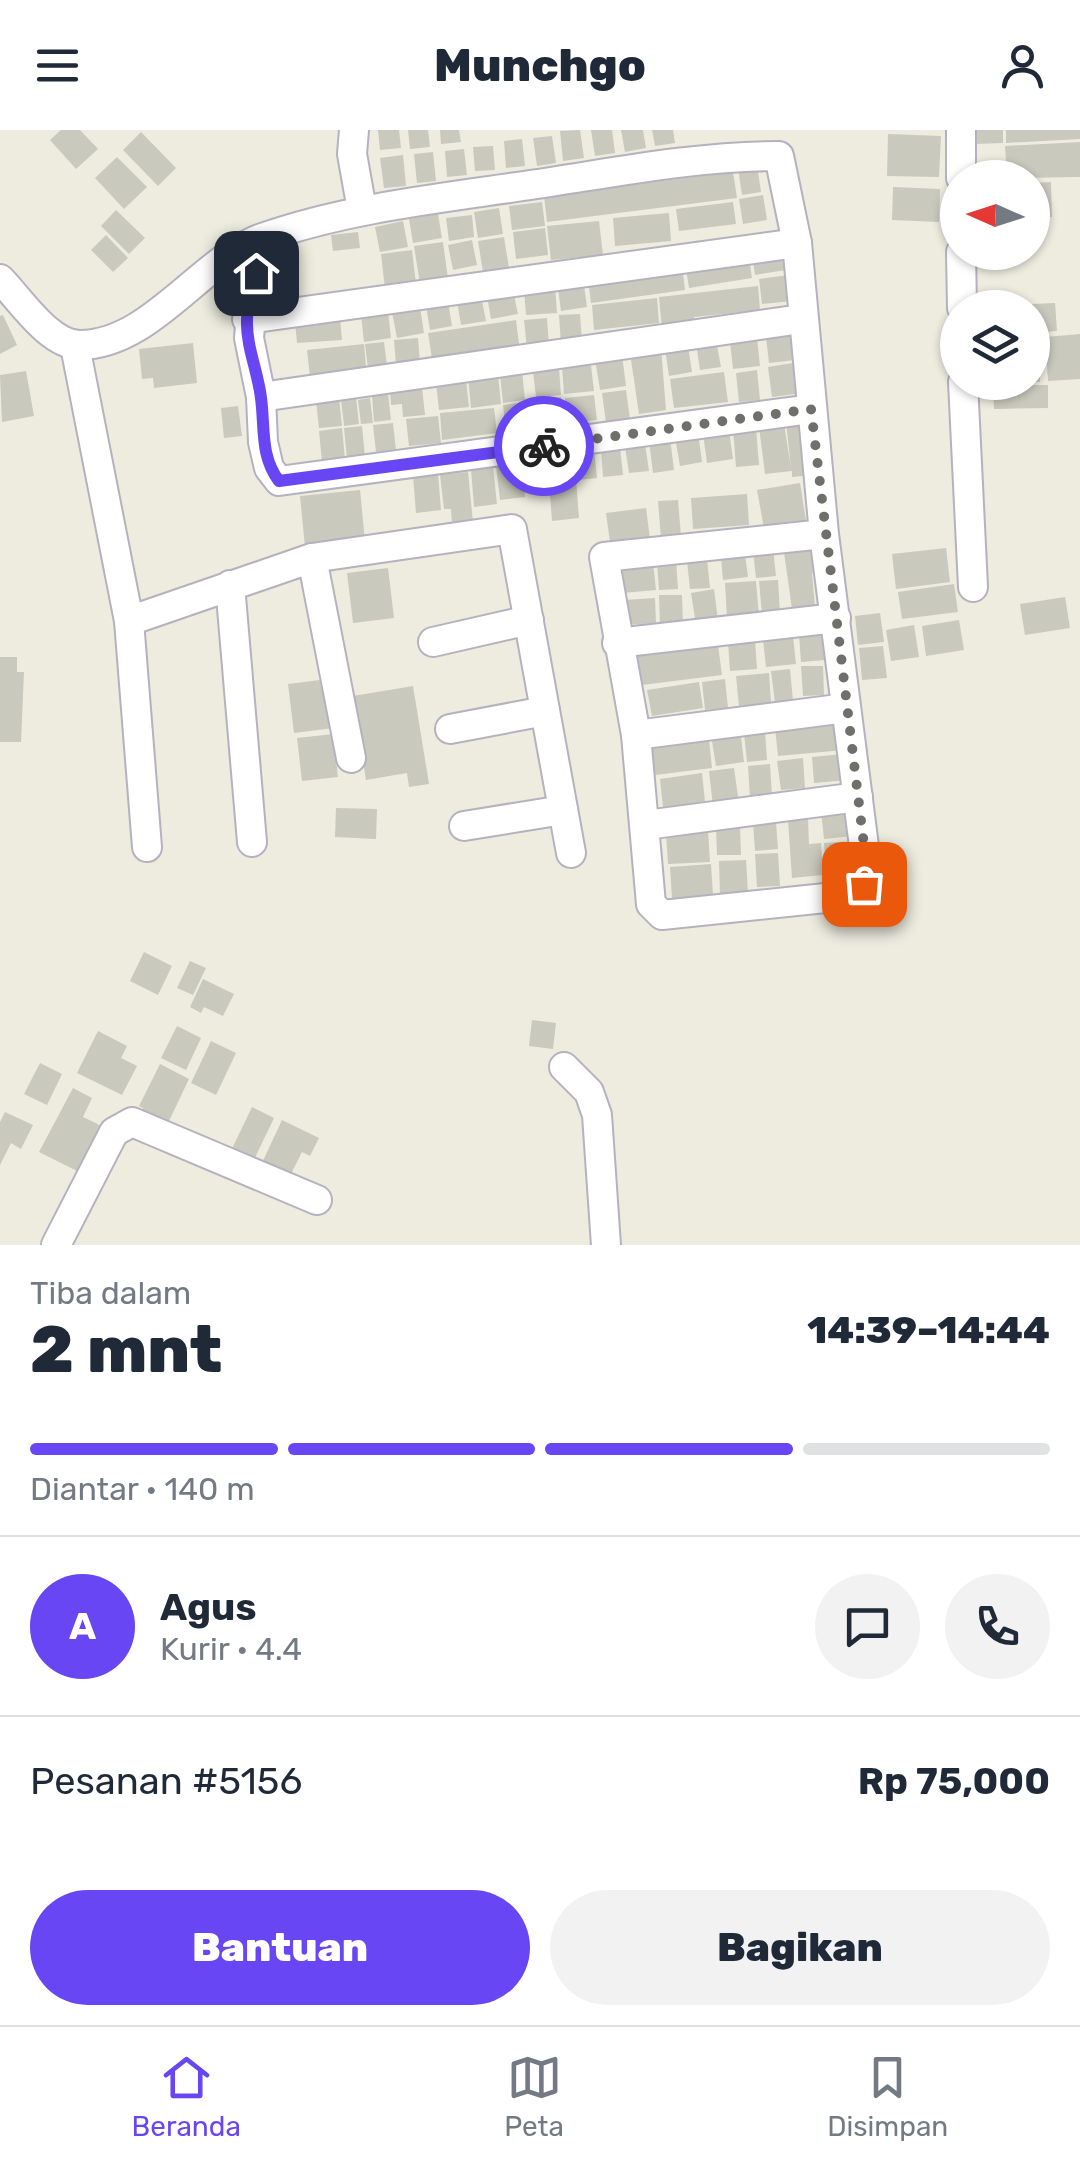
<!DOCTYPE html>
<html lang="id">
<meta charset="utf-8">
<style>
:root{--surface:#fff;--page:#f2f2f3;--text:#1f2937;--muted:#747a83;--line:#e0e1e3;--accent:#6846f3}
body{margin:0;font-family:Rubik,sans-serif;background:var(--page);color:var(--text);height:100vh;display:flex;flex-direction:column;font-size:38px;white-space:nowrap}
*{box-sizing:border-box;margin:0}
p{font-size:32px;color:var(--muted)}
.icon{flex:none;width:55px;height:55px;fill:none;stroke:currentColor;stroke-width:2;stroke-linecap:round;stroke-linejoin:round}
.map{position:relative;height:1115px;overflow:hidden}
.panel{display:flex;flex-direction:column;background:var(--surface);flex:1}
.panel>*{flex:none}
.needle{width:65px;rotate:273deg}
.fabs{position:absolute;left:940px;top:30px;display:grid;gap:20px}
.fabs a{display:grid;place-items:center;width:110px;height:110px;border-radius:50%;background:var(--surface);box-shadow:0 2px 8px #0004;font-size:50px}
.pin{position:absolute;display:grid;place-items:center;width:85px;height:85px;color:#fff;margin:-42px;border-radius:20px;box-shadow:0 5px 15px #0006}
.courier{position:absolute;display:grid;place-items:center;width:100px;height:100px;margin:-50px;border:8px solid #6846f3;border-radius:50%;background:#fff;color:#222;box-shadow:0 2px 12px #0007}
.head em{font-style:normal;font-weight:800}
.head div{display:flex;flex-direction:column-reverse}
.head{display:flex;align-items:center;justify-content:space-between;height:170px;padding:0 30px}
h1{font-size:65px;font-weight:800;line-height:75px}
.bar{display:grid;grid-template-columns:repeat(4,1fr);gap:15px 10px;align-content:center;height:120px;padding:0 30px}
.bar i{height:12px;border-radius:8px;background:var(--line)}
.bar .on{background:var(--accent)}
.bar p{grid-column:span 4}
.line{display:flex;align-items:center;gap:25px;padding:0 30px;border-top:2px solid var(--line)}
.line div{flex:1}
.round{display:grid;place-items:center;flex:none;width:105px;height:105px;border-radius:52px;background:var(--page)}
.button{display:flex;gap:20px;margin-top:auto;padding:20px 30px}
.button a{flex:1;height:115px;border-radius:60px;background:var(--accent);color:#fff;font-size:40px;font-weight:800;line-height:115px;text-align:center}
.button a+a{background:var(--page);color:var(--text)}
header{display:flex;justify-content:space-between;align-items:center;height:130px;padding:0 30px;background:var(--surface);font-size:45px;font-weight:800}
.menu{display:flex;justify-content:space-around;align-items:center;height:140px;border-top:2px solid var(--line);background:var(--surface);font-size:28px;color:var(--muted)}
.menu a{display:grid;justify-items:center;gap:5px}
.menu .on{color:var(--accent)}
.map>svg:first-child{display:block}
.building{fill:#c9c9bd}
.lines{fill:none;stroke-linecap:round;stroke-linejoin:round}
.minor-casing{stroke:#b5b2bf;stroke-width:32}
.minor{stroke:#fff;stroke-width:28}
.done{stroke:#706f6b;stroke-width:10;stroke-dasharray:0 18}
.route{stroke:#6846f3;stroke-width:12}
</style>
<header><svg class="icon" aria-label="menu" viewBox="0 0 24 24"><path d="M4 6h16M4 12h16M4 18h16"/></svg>Munchgo<svg class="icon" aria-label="person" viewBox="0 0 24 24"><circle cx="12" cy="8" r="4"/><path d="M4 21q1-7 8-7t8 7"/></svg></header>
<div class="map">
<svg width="1080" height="1115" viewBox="0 0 1080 1115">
<rect width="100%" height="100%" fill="#edecdf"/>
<!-- building -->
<g class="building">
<path d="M61,0H80L98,19L76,39L50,10Z"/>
<path d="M378,0H399L401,18L380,20Z"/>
<path d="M408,0H428L430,17L410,19Z"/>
<path d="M440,0H459L461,12L441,14Z"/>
<path d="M580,0L584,28L563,31L560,1Z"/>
<path d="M591,0H612L615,23L595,26Z"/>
<path d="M621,0H643L646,18L625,22Z"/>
<path d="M652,0H673L675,13L655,16Z"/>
<path d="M975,0H1003V13L975,14Z"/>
<path d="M1006,0H1080V9L1006,13Z"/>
<path d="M141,2L176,38L158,56L123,20Z"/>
<path d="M888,4L941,6L939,47L887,46Z"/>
<path d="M552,6L556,33L537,36L533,8Z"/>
<path d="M522,9L525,36L506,38L504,11Z"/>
<path d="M1080,12V47L1007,48L1005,16Z"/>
<path d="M493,16L495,40L475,41L473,17Z"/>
<path d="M464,19L467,45L447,47L445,21Z"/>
<path d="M433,22L436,51L417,53L414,24Z"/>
<path d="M403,25L406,56L384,58L380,28Z"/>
<path d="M117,27L147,57L124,79L95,48Z"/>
<path d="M757,35L761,62L742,65L738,38Z"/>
<path d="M733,42L737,68L547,92L544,66Z"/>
<path d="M1051,52L1052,87L1032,88V53Z"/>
<path d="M893,57L940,59L939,92L892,90Z"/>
<path d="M763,65L767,90L743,94L739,69Z"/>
<path d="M542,72L545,96L512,100L509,76Z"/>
<path d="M733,72L736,94L679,101L676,79Z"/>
<path d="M499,78L503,104L478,108L474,82Z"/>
<path d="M116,80L145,108L129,124L101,96Z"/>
<path d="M669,83L671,111L615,116L613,88Z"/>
<path d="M438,84L442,108L413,113L409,89Z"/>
<path d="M472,85L474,107L449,111L446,88Z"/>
<path d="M403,91L408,117L380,122L375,97Z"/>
<path d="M599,91L603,125L551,130L547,96Z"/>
<path d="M545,98L548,125L516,129L513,102Z"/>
<path d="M358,102L360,118L333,121L331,105Z"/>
<path d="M106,105L128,128L113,142L91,120Z"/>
<path d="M504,107L509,138L483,142L478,111Z"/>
<path d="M472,110L477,135L453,140L448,115Z"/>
<path d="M443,112L448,149L420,154L414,116Z"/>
<path d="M783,117L786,140L755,145L752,122Z"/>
<path d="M412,120L416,154L385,159L381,124Z"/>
<path d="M748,121L752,148L689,158L685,132Z"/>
<path d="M682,135L685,160L591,173L588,148Z"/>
<path d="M789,145L792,171L762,174L759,149Z"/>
<path d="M583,148L587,177L561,181L557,151Z"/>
<path d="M758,156L760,180L694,187L695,196L662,199L659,167Z"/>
<path d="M555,157L557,183L526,185L524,160Z"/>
<path d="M513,161L518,184L491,189L487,166Z"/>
<path d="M481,166L486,191L461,195L457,171Z"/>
<path d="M657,168L659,193L594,200L592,175Z"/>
<path d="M448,172L452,196L430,200L426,176Z"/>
<path d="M1055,173L1057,201L1032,203V174Z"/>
<path d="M420,177L424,203L397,208L392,182Z"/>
<path d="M388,181L391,208L364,212L361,185Z"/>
<path d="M580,184L582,213L561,214L559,185Z"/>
<path d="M3,185L17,215L0,224V186Z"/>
<path d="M340,188L342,210L297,213L295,192Z"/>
<path d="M547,188L549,216L527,218L524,190Z"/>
<path d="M516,190L520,222L432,229L428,203Z"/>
<path d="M793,204L796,230L769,233L766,207Z"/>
<path d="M1080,204V249L1048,251L1045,207Z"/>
<path d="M418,208L420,233L396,235L394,210Z"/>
<path d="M757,208L760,236L733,239L730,211Z"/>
<path d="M1032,209H1038L1040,252H1032Z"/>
<path d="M716,210L721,237L700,240L696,214Z"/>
<path d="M384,212L387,236L368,238L365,214Z"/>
<path d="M193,213L197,253L154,258L153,248L142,249L139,219Z"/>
<path d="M364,214L366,237L347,239L348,250L310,247L307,220Z"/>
<path d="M688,216L692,242L669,246L665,219Z"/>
<path d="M661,218L666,280L639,284L630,223Z"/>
<path d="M622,225L626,256L600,260L595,229Z"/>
<path d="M799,232L803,263L772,267L768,237Z"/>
<path d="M591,235L594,261L564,264L562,237Z"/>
<path d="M559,238L561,265L536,267L533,241Z"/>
<path d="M757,240L760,270L739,272L736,243Z"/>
<path d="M26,241L34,286L2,292L0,245Z"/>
<path d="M522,241L525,270L503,273L500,244Z"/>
<path d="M724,242L728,272L674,278L670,249Z"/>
<path d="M498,245L501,274L471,278L468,247Z"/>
<path d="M466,250L469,277L439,280L436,253Z"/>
<path d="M1048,255V278L994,279L993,256Z"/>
<path d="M422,257L425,285L403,287L402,274L391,275L390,260Z"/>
<path d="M626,260L630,289L606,293L602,263Z"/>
<path d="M388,263L391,290L374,292L372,265Z"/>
<path d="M594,265L597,290L567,293L565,268Z"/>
<path d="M356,267L359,294L344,296L341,269Z"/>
<path d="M561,267L564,294L539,296L536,270Z"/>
<path d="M339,268L342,296L319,298L316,271Z"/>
<path d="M370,268L373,293L361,294L358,270Z"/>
<path d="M526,272L529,299L506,301L503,275Z"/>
<path d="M238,276L242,306L224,308L221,278Z"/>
<path d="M494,278L497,303L442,310L440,283Z"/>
<path d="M438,286L441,313L409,316L406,289Z"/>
<path d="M808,290L814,345L792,347V341L765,344L759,297L784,294L791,338L786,292Z"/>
<path d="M393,293L396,320L376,322L373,295Z"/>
<path d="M362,296L365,327L347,329L344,298Z"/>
<path d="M342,298L345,329L322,332L319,301Z"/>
<path d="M756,298L759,335L736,337L733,300Z"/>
<path d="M729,300L733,329L707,333L703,304Z"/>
<path d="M698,303L702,332L680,336L675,307Z"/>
<path d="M670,308L674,340L653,343L649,311Z"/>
<path d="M645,314L649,341L629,343L625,317Z"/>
<path d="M620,317L623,345L603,347L601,319Z"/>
<path d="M594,319L597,348L578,350L576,321Z"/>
<path d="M574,322L579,388L552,391L547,324Z"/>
<path d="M544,331L546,354L526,356L524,333Z"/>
<path d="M521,333L525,367L500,370L496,336Z"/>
<path d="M493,337L497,374L474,377L471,339Z"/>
<path d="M468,342L473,392L452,394L451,379H444L440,345Z"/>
<path d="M438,344L441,380L416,383L413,346Z"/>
<path d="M800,353L806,391L764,398L757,360Z"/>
<path d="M360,360L365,411L305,417L300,366Z"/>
<path d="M747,364L749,395L693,399L691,368Z"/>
<path d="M678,370L681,406L661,408L658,371Z"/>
<path d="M646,378L650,409L610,412L606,383Z"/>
<path d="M822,412L824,442L812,443L815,477L792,479L783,415Z"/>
<path d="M946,418L950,452L896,459L892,424Z"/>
<path d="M773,419L776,446L756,448L753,421Z"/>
<path d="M745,424L748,447L723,450L721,427Z"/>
<path d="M707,429L710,458L690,459L687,431Z"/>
<path d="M676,430L678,459L659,460L657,432Z"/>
<path d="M653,432L656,460L623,463L621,434Z"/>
<path d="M388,438L394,488L353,493L347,443Z"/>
<path d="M778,450L780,483L762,484L759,451Z"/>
<path d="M756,451L759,486L727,488L725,453Z"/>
<path d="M954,454L958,482L902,489L898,462Z"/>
<path d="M714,459L718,490L696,494L691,463Z"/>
<path d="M659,465H682L683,494L660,495Z"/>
<path d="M1065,467L1070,498L1025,505L1020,474Z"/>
<path d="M655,468L656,493L625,495L624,470Z"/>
<path d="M880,483L884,512L858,515L855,486Z"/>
<path d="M959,490L964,520L926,526L922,496Z"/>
<path d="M914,495L919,527L891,531L886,500Z"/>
<path d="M824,504L826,530L801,532L799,505Z"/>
<path d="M793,506L796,534L766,537L763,509Z"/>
<path d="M755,510L757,539L730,541L728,512Z"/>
<path d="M718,515L722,545L634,556L630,523Z"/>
<path d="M883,516L887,548L862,550L859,518Z"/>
<path d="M0,527H17V542H24L21,612H0Z"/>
<path d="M801,536H823L824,565L803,566Z"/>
<path d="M790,539L793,571L775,573L771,541Z"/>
<path d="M769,543L771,573L739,576L736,546Z"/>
<path d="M328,549L334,598L294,603L288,554Z"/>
<path d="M725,549L728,578L705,580L702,552Z"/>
<path d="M699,552L703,578L652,586L647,560Z"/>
<path d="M413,556L429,654L409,657L407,643L366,650L353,566Z"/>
<path d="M841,592L844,620L778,626L775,598Z"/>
<path d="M765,601L767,630L747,632L744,603Z"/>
<path d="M333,604L338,647L302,651L297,608Z"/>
<path d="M741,607L744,632L716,636L712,611Z"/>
<path d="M709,609L712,638L647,646L643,618Z"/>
<path d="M844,624L847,650L814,653L812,627Z"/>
<path d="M803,628L805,658L781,660L777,631Z"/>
<path d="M770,634L772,666L750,668L748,636Z"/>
<path d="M734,638L739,673L713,676L709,641Z"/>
<path d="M702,643L705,672L663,677L660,649Z"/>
<path d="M336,678L377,679L376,709L335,707Z"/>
<path d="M850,678L853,706L824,709L821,681Z"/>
<path d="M808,689L809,714L821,713L823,745L792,748L788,690Z"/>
<path d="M776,692L778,719L755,721L753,693Z"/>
<path d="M740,696L741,725H717L716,697Z"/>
<path d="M708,700L710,732L668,734L666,703Z"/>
<path d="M854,711L856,741L826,743L824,713Z"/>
<path d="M778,723L780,756L757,757L755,724Z"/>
<path d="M746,730L748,763L720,765L719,731Z"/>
<path d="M711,734L713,765L672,768L670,737Z"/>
<path d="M144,822L172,836L158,865L130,851Z"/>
<path d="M190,831L206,838L193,865L177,858Z"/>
<path d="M203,849L234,864L223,886L204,877L201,883L190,877Z"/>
<path d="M532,890L556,893L553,919L529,916Z"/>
<path d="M177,896L201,908L186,940L161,928Z"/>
<path d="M98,901L127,916L121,928L137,936L122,965L77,943Z"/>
<path d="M211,911L236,923L216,965L191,953Z"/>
<path d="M40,933L62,944L47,975L24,964Z"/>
<path d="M160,934L189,949L169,991L162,987L158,994L140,985L143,978L139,976Z"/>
<path d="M73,958L92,968L83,987L108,999L91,1034L82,1030L77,1041L39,1022Z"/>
<path d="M252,977L274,988L251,1036L229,1025Z"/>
<path d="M5,982L33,995L21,1019L11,1013L0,1035V992Z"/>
<path d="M282,990L319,1008L310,1026L302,1022L289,1048L261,1035Z"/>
</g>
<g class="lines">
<!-- minor casing -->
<g class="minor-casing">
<g id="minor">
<path d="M354,0L352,24L362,80"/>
<path d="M961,0V48"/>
<path d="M257,110L249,208L261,267L263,312L269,338L279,351L811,279"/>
<path d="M961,122L962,178"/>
<path d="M0,149C20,169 49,215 80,215C150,215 201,130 262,108C350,77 445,68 537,54C617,42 698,26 779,26L797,113L824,404L867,740L854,765L662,785L651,774L636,605L604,427L824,404"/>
<path d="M247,189L797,113"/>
<path d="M75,216L129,491L312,428L351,628"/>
<path d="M963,252L973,457"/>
<path d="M261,267L801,189"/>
<path d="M312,428L512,399L571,723"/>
<path d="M230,455L252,712"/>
<path d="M129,491L147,717"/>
<path d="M433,512L529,490"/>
<path d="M617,513L836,488"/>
<path d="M450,599L545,581"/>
<path d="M636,605L846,578"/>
<path d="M646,695L858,667"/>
<path d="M464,696L563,680"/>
<path d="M564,937L589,962L597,985L606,1115"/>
<path d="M56,1115L114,1002L132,992L317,1070"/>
</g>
</g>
<!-- minor -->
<use href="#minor" class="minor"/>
</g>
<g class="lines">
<!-- done -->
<path class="done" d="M544,316L811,279L867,740L864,754"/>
<!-- route -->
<path class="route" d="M256,143C253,158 247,174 247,190C246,216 258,242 261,268C265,298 260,326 279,351L544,316"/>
</g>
</svg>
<div class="fabs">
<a><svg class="needle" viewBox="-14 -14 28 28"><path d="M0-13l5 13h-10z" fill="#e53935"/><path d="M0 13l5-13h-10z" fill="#747a83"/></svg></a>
<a><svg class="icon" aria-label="layers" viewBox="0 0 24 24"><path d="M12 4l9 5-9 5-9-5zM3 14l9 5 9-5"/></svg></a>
</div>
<div class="pin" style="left:864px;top:754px;background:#ea580c"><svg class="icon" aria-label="bag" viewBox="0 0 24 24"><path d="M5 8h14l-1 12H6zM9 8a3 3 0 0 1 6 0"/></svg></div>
<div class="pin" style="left:256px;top:143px;background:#1f2937"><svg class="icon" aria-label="home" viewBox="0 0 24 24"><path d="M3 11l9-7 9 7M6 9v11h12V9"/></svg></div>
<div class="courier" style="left:544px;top:316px"><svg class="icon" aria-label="bike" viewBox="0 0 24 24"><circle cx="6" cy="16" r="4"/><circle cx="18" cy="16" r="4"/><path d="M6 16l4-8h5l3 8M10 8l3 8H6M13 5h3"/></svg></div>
</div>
<section class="panel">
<div class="head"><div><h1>2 mnt</h1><p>Tiba dalam</p></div><em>14:39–14:44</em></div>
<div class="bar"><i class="on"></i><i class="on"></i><i class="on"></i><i></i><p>Diantar · 140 m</p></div>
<div class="line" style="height:180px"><b class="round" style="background:var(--accent);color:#fff">A</b><div><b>Agus</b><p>Kurir · 4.4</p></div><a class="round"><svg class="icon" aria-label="chat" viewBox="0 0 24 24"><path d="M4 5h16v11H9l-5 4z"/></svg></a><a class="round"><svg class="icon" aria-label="phone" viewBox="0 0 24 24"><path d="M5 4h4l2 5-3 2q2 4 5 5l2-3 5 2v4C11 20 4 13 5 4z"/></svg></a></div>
<div class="line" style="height:130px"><div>Pesanan #5156</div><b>Rp 75,000</b></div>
<div class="button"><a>Bantuan</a><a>Bagikan</a></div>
</section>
<nav class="menu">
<a class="on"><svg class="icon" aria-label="home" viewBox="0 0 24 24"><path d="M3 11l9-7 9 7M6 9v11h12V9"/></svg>Beranda</a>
<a><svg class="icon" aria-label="map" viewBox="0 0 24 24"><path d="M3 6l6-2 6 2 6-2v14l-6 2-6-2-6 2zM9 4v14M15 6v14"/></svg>Peta</a>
<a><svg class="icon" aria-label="saved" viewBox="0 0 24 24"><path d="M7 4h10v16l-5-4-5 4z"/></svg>Disimpan</a>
</nav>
